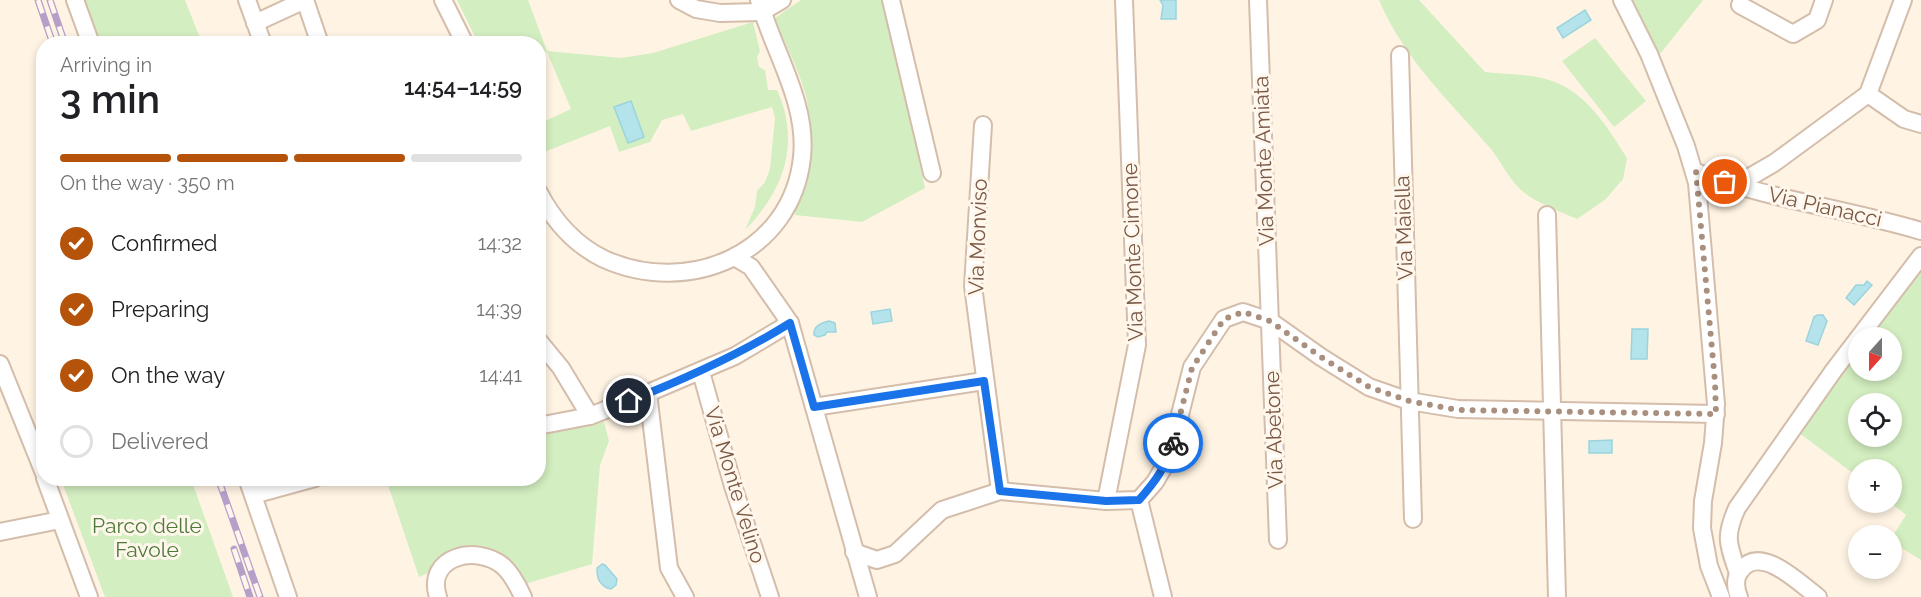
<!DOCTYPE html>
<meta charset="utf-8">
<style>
:root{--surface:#fff;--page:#f2f2f2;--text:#202124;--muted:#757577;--line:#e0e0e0;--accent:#b45309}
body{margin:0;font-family:Raleway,sans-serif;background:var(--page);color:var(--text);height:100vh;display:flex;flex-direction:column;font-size:22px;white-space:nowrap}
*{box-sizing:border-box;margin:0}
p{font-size:20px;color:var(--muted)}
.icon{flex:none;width:33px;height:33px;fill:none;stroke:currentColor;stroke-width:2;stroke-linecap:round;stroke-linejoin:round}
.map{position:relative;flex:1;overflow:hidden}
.details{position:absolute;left:36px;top:36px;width:510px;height:450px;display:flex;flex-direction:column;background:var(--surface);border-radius:24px;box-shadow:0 3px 9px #0003}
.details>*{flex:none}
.needle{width:39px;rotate:201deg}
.fabs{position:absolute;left:1848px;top:327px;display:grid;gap:12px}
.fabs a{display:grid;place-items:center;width:54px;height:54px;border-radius:50%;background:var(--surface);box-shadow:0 3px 9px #0003;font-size:30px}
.pin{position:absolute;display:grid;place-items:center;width:51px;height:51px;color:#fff;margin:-26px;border:3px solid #fff;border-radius:50%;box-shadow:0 2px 6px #0007}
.courier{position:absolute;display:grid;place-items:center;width:60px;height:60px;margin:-30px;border:4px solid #1a73e8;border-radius:50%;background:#fff;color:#222;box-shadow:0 2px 8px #0007}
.head em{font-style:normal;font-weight:600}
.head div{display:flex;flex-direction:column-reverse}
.head{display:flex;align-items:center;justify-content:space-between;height:102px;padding:0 24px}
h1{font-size:39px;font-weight:600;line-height:45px}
.bar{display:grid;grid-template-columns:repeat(4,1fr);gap:9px 6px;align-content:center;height:72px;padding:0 24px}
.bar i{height:8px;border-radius:4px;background:var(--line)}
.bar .on{background:var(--accent)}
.bar p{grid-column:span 4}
ol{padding:0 24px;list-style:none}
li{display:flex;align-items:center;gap:18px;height:66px}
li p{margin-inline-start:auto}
li .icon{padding:6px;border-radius:50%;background:var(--accent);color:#fff;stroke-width:4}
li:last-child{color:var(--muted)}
li i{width:33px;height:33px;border:3px solid var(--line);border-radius:50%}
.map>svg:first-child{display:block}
.green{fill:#d3eec0;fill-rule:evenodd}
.water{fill:#b5e3eb;stroke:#9bd4dd;stroke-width:1.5}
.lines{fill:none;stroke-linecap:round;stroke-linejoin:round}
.minor-casing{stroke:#d4bdab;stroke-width:20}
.minor{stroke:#fff;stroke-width:16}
.rail-casing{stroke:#b6a0ca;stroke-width:7}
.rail{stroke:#fff7ec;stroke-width:4.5;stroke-dasharray:14;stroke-linecap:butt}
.done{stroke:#a98f7d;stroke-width:6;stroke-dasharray:0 10.8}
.route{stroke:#1a73e8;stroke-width:8}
.labels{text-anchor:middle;stroke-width:6;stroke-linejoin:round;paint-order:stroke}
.street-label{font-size:21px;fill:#7a5846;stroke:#fff7ec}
.park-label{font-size:21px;fill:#4e7b3a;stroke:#fff7ec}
</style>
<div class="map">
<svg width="1921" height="597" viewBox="0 0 1921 597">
<rect width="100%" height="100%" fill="#fff4e3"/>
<!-- green -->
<g class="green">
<path d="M81,0H185L202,43H97Z"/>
<path d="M457,0H528L547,51L621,58L653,53L753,22L760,51L757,57L759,67L765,70L768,90H777C801,143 784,190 745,230L755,207L757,191L765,182L770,169L775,118L772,107L691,131L683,114L662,120L650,142L619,152L610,126L539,154V124L571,109L547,52L539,49L538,44L478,43Z"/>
<path d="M801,0H883L925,188L862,222L795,215C800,176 815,135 806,96C799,69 784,43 775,18Z"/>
<path d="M1379,0H1419L1485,72C1501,74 1516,74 1532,76C1581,83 1602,119 1627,158L1623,179L1606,199L1577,219C1559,211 1536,203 1521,190C1509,179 1501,162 1491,149C1450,102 1404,59 1379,0Z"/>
<path d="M1629,0H1703L1656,59Z"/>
<path d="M1595,38L1646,101L1614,127L1562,61Z"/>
<path d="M1921,267V560L1892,542V537L1906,515L1891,503L1892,470H1858V477L1798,432L1858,349V370H1892V338L1867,337ZM1858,404H1892V436H1858Z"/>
<path d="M603,418L609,441L600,465L592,564L525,584L478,550L419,577L386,479L538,478L539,434Z"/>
<path d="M61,479H191L233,597H105Z"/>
</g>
<!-- water -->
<g class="water">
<path d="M1160,0H1176V19H1161L1163,5Z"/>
<path d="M1585,10L1591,20L1563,38L1557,28Z"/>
<path d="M631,101L644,137L628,143L614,107Z"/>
<path d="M1867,281L1872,285L1854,305L1846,298L1856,285H1864Z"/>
<path d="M890,309L892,321L873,324L871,312Z"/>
<path d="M1817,315H1823L1827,321L1818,345L1806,341L1814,317Z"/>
<path d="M829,321L835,323L836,332H827L825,335L818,337L814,335C813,326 821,323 829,321Z"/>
<path d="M1632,329H1648L1647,359H1631Z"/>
<path d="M1612,440V453H1589V441Z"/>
<path d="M602,564L605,565L617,579L616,585L611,589L607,588C598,583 597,577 597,568Z"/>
</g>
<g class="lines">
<!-- minor casing -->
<g class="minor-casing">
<g id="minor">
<path d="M75,0L91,44"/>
<path d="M247,0L263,44"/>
<path d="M305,0L320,44"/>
<path d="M443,0L465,44"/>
<path d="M679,0L696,9L720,13L762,12L782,0"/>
<path d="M891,0L932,173"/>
<path d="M1258,0L1278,540"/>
<path d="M1622,0L1649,54L1686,146L1697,183L1716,404L1713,443L1703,501L1702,528L1709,566L1721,597"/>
<path d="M1740,5L1793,34L1817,20L1824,0"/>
<path d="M255,23L305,0"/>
<path d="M1400,55L1413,519"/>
<path d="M1868,94L1904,119L1921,124"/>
<path d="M983,125L973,286L1000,491"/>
<path d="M1696,172C1768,199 1847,209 1921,231"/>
<path d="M1736,185L1774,163L1868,94L1903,0"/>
<path d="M538,191C553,220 575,245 604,259C688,297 792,254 802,157C808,103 773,51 759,0"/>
<path d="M1547,215L1557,597"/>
<path d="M736,258L751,267L790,323L868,597"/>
<path d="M538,340L561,368L590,416"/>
<path d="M0,364L44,473"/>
<path d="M701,372L733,486L770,597"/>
<path d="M648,393L669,568L685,597"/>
<path d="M814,407L984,381"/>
<path d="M538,426L590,416L648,393L735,356L790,323"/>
<path d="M45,478L89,597"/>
<path d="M247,478L288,597"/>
<path d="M253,495L315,478"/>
<path d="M1139,500L1163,597"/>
<path d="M1106,501L1137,345L1124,0"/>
<path d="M0,532L60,520"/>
<path d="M854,552L877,560L895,554L942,510L1000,491L1106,501L1139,500L1155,482L1169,458L1192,367L1224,319L1243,312L1270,321L1321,357L1369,387L1409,401L1458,409L1716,414"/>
<path d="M1738,573C1728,544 1724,537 1737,508L1834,370L1921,256"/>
<path d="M438,597C425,556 477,544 503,566C512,574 518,586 523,597"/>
<path d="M1739,597C1735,587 1734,578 1741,570C1761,544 1799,583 1818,597"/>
</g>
</g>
<!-- minor -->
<use href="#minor" class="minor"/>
<!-- rail casing -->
<g class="rail-casing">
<g id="rail">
<path d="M38,0L53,44"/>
<path d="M50,0L65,44"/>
<path d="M218,478L260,597"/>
<path d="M234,549L250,597"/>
</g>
</g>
<!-- rail -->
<use href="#rail" class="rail"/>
</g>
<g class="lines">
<!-- done -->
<path class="done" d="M1173,443L1192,368L1224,319L1243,312L1270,321L1321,357L1369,387L1409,401L1458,410L1716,414L1715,382L1696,172L1725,182"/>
<!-- route -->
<path class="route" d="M629,401C685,379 739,355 790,323L814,407L984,381L1000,491L1106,501L1139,500C1154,483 1167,466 1173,443"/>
</g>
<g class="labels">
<!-- street labels -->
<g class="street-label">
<text transform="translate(1264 161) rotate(-92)" y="7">Via Monte Amiata</text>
<text transform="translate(1825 207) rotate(13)" y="7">Via Pianacci</text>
<text transform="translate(1404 228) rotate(-92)" y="7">Via Maiella</text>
<text transform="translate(978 237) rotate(-88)" y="7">Via Monviso</text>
<text transform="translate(1133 252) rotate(-92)" y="7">Via Monte Cimone</text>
<text transform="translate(1274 430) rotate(-92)" y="7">Via Abetone</text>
<text transform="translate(735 485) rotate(73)" y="7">Via Monte Velino</text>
</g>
<!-- park labels -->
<g class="park-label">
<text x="147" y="533">Parco delle<tspan x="147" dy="24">Favole</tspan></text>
</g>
</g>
</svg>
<div class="fabs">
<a><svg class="needle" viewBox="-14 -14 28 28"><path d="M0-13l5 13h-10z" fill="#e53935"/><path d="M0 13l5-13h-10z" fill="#757577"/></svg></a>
<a><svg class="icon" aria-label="locate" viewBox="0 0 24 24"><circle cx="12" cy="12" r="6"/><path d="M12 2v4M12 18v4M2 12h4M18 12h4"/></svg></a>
<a>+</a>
<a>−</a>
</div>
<div class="pin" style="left:1725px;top:182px;background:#ea580c"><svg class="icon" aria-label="bag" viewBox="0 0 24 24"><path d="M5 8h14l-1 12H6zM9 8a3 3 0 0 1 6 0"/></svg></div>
<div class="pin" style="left:629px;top:401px;background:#1f2937"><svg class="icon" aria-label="home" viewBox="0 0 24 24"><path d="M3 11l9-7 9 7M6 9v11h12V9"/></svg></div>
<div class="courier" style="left:1173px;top:443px"><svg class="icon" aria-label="bike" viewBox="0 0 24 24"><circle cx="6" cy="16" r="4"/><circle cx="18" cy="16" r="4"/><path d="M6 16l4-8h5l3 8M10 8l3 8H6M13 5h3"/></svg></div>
<section class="details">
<div class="head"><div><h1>3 min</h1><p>Arriving in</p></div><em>14:54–14:59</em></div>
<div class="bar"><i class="on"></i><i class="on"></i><i class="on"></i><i></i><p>On the way · 350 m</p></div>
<ol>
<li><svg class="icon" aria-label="check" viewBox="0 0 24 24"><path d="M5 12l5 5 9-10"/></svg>Confirmed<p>14:32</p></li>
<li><svg class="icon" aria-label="check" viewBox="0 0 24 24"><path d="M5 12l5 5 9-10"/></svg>Preparing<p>14:39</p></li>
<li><svg class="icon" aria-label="check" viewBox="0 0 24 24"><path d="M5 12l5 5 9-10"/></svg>On the way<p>14:41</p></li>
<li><i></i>Delivered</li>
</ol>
</section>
</div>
